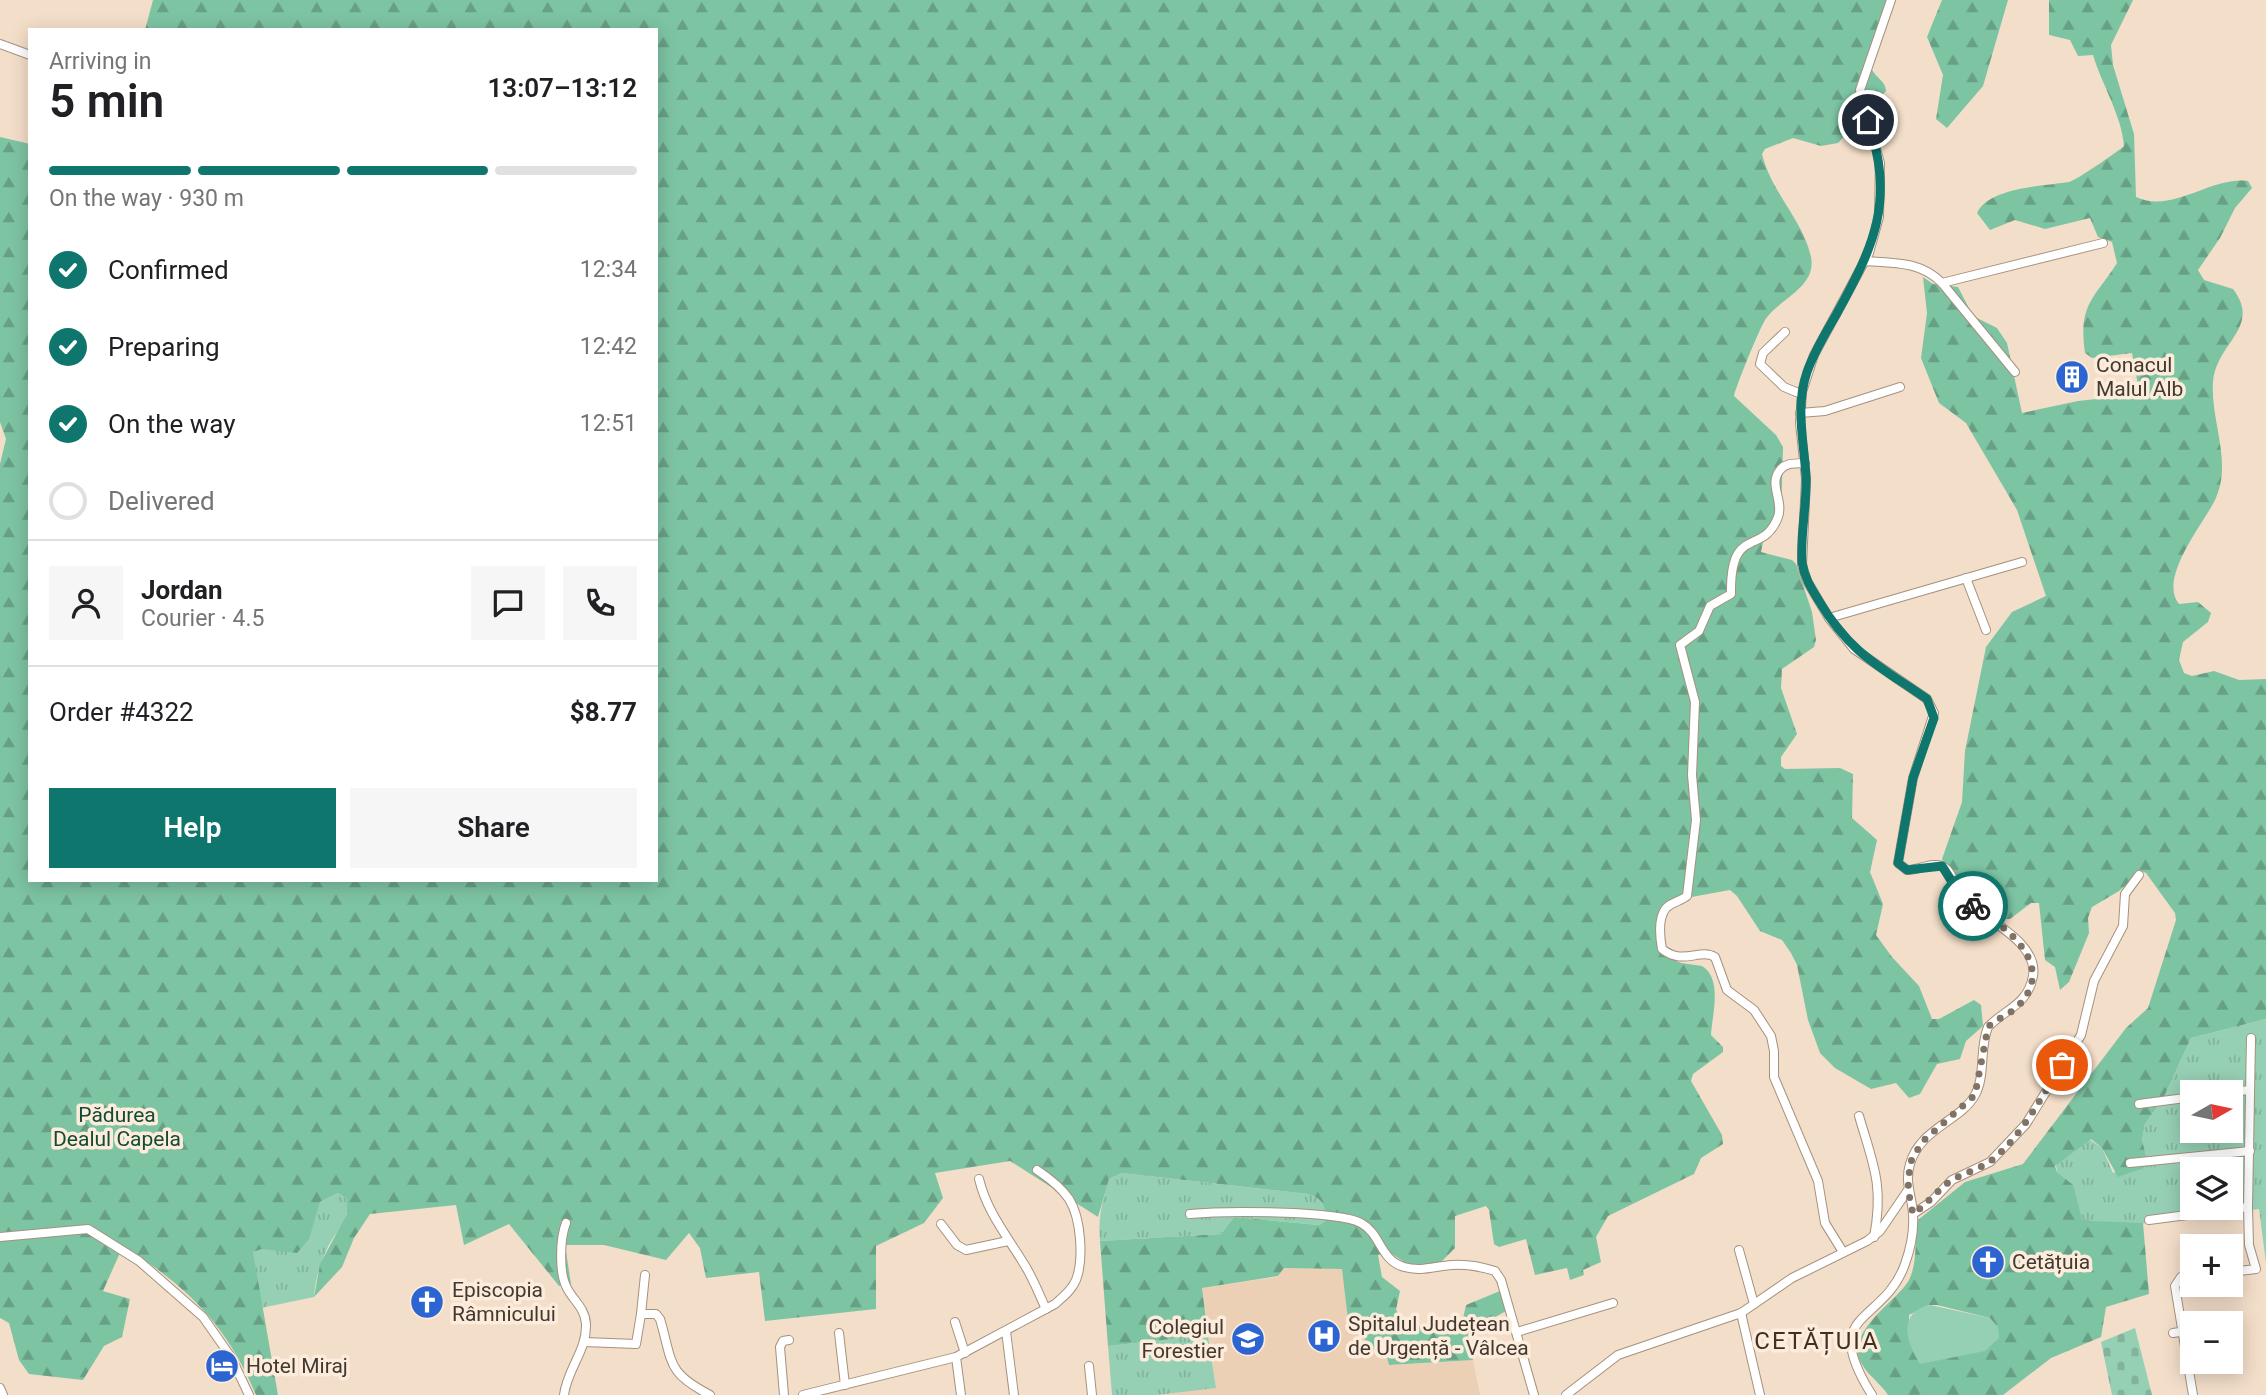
<!DOCTYPE html>
<meta charset="utf-8">
<style>
:root{--surface:#fff;--page:#f6f6f6;--text:#202124;--muted:#757577;--line:#e0e0e0;--accent:#0f766e}
body{margin:0;font-family:Roboto,sans-serif;background:var(--page);color:var(--text);height:100vh;display:flex;flex-direction:column;font-size:26px;white-space:nowrap}
*{box-sizing:border-box;margin:0}
p{font-size:23px;color:var(--muted)}
.icon{flex:none;width:38px;height:38px;fill:none;stroke:currentColor;stroke-width:2;stroke-linecap:round;stroke-linejoin:round}
.map{position:relative;flex:1;overflow:hidden}
.sheet{position:absolute;left:28px;top:28px;width:630px;height:854px;display:flex;flex-direction:column;background:var(--surface);border-radius:0px;box-shadow:0 4px 18px #0003}
.sheet>*{flex:none}
.needle{width:46px;rotate:81deg}
.fabs{position:absolute;left:2180px;top:1080px;display:grid;gap:14px}
.fabs a{display:grid;place-items:center;width:63px;height:63px;border-radius:0px;background:var(--surface);box-shadow:0 4px 18px #0003;font-size:35px}
.pin{position:absolute;display:grid;place-items:center;width:60px;height:60px;color:#fff;margin:-30px;border:4px solid #fff;border-radius:50%;box-shadow:0 2px 7px #0007}
.courier{position:absolute;display:grid;place-items:center;width:70px;height:70px;margin:-35px;border:5px solid #0f766e;border-radius:50%;background:#fff;color:#222;box-shadow:0 2px 9px #0007}
.head em{font-style:normal;font-weight:600}
.head div{display:flex;flex-direction:column-reverse}
.head{display:flex;align-items:center;justify-content:space-between;height:119px;padding:0 21px}
h1{font-size:46px;font-weight:600;line-height:52px}
.bar{display:grid;grid-template-columns:repeat(4,1fr);gap:10px 7px;align-content:center;height:84px;padding:0 21px}
.bar i{height:9px;border-radius:5px;background:var(--line)}
.bar .on{background:var(--accent)}
.bar p{grid-column:span 4}
.line{display:flex;align-items:center;gap:18px;padding:0 21px;border-top:2px solid var(--line)}
.line div{flex:1}
.round{display:grid;place-items:center;flex:none;width:74px;height:74px;border-radius:0px;background:var(--page)}
ol{padding:0 21px;list-style:none}
li{display:flex;align-items:center;gap:21px;height:77px}
li p{margin-inline-start:auto}
li .icon{padding:7px;border-radius:50%;background:var(--accent);color:#fff;stroke-width:4}
li:last-child{color:var(--muted)}
li i{width:38px;height:38px;border:4px solid var(--line);border-radius:50%}
.button{display:flex;gap:14px;margin-top:auto;padding:14px 21px}
.button a{flex:1;height:80px;border-radius:0px;background:var(--accent);color:#fff;font-size:28px;font-weight:600;line-height:80px;text-align:center}
.button a+a{background:var(--page);color:var(--text)}
.map>svg:first-child{display:block}
.built{fill:#ebd0b6}
.grass{fill:url(#grass-tufts);fill-rule:evenodd}
.forest{fill:url(#forest-firs);fill-rule:evenodd}
.cemetery{fill:url(#cemetery-stones)}
.park{fill:#96d0b4}
.lines{fill:none;stroke-linecap:round;stroke-linejoin:round}
.street-casing{stroke:#a5917e;stroke-width:10}
.street{stroke:#fff;stroke-width:8}
.done{stroke:#807366;stroke-width:7;stroke-dasharray:0 12.6}
.route{stroke:#0f766e;stroke-width:9}
.labels{text-anchor:middle;stroke-width:7;stroke-linejoin:round;paint-order:stroke}
.poi-label{font-size:21px;fill:#423a31;stroke:#fdecdb;text-anchor:start}
.park-label{font-size:21px;fill:#134c36;stroke:#fdecdb}
.quarter-label{font-size:24px;letter-spacing:2px;fill:#413020;stroke:#fdecdb}
</style>
<div class="map">
<svg width="2266" height="1395" viewBox="0 0 2266 1395">
<defs>
<pattern id="grass-tufts" width="24" height="20" patternUnits="userSpaceOnUse" patternTransform="scale(1.75)"><rect width="24" height="20" fill="#96d0b4"/><path d="M3 7l-1-3M5 7V3M7 7l1-3M15 17l-1-3M17 17v-4M19 17l1-3" fill="none" stroke="#82b39b"/></pattern>
<pattern id="forest-firs" width="22" height="20" patternUnits="userSpaceOnUse" patternTransform="scale(1.75)"><rect width="22" height="20" fill="#7dc4a3"/><path d="M5 1l3.5 6h-7zM16 11l3.5 6h-7z" fill="#68a085"/></pattern>
<pattern id="cemetery-stones" width="16" height="16" patternUnits="userSpaceOnUse" patternTransform="scale(1.75)"><rect width="16" height="16" fill="#96d0b4"/><path d="M2 7V4a2 2 0 0 1 4 0v3zM10 15v-3a2 2 0 0 1 4 0v3z" fill="#82b39b"/></pattern>
</defs>
<rect width="100%" height="100%" fill="#f3dec9"/>
<!-- built -->
<path class="built" d="M1284,1268L1343,1269L1349,1328L1358,1331L1373,1350L1385,1348L1389,1365L1473,1360L1480,1395H1157L1216,1387L1202,1288L1278,1277Z"/>
<!-- grass -->
<g class="grass">
<path d="M2266,1019V1263L2259,1209C2217,1214 2119,1234 2082,1218L2072,1185L2057,1172L2056,1164L2089,1139L2102,1148L2113,1173L2147,1159L2142,1140L2145,1124L2163,1099L2191,1038ZM2193,1092H2231V1130H2193ZM2193,1169H2231V1208H2193Z"/>
<path d="M1122,1173L1308,1194C1324,1199 1325,1206 1325,1221L1319,1225L1234,1217L1221,1234L1100,1241C1098,1218 1102,1201 1109,1179Z"/>
<path d="M338,1193L347,1199C351,1221 335,1231 327,1249C320,1264 315,1280 314,1297L261,1308L253,1252L262,1249L317,1209L320,1202Z"/>
<path d="M1208,1335L1216,1388L1157,1395H1112L1108,1346Z"/>
</g>
<!-- forest -->
<g class="forest">
<path d="M153,0H1895L1871,66C1872,76 1886,80 1886,91L1838,143L1821,146L1793,138L1765,149L1762,154C1771,192 1803,220 1811,257C1817,288 1778,299 1765,320C1759,330 1736,386 1734,396L1776,435L1783,447L1781,520L1777,529L1764,538L1761,552L1792,560L1796,564L1812,612L1816,640L1814,647L1782,669L1781,688L1797,734L1781,757V766L1785,769L1840,768L1853,774L1852,818L1877,840L1870,872L1883,904L1876,935L1892,957L1919,986L1932,1019H1939L1974,1000L1981,1005L1983,1026L1966,1041L1960,1059L1937,1064L1920,1094L1909,1098L1896,1083L1871,1089L1835,1068L1820,1053L1808,1020L1797,965L1791,953L1782,940L1760,931L1737,896L1730,890L1675,900L1660,914L1667,957L1681,963L1702,966C1723,979 1712,1015 1711,1035L1723,1047V1052L1693,1074L1691,1081L1722,1135L1723,1144L1701,1158L1694,1174L1608,1216L1596,1237L1601,1262L1583,1270L1584,1275L1570,1280L1567,1268L1535,1275L1526,1239L1499,1247L1494,1244L1489,1210L1486,1206L1455,1216V1248L1439,1264L1412,1267L1389,1252L1378,1255L1382,1277L1400,1291L1396,1310L1404,1322L1445,1332L1462,1323L1466,1305L1500,1291L1506,1311L1470,1331L1473,1360L1389,1365L1385,1349L1373,1350L1358,1331L1349,1328L1342,1269L1284,1268L1278,1276L1202,1288L1208,1335L1108,1346L1100,1241L1221,1234L1234,1217L1319,1225L1325,1221C1325,1206 1324,1199 1308,1194L1122,1173L1109,1179L1098,1217L1010,1161L935,1173L943,1198L924,1223L876,1246V1309L765,1321L759,1272L706,1278L700,1248L689,1233L666,1260L604,1245H565L571,1284L559,1286L509,1224L464,1245L456,1205L370,1214L354,1238L342,1267L314,1297L320,1264L347,1214V1199L338,1193L320,1202L309,1239L297,1253L262,1249L253,1252L278,1395H256C227,1325 187,1286 123,1246L103,1291L130,1299L122,1337L104,1346L83,1380L29,1374L19,1360L9,1323L0,1318V464L6,439L0,422V137L30,144V880H656V30H145Z"/>
<path d="M1942,0H2008L1983,86L1947,128L1936,119L1943,75L1927,37Z"/>
<path d="M2049,0H2133L2111,45L2113,65L2134,134L2136,197C2173,214 2211,176 2248,181L2252,188L2235,208L2220,238L2198,270L2204,280L2233,289C2262,327 2217,342 2213,381C2210,422 2234,463 2214,502C2202,525 2158,579 2179,604L2198,602L2211,613L2208,622L2183,642L2179,660L2184,673L2192,676L2214,671L2239,680L2266,679V1019L2191,1038L2163,1099L2145,1124L2142,1140L2147,1159L2144,1168L2118,1177L2102,1148L2091,1139L2055,1166L2057,1172L2073,1185L2082,1218L2092,1221L2143,1223L2149,1294L2106,1307L2101,1337L2051,1358L2003,1395H1888C1881,1384 1870,1377 1863,1366C1840,1334 1897,1302 1909,1280C1918,1262 1914,1240 1918,1220L1965,1182L2023,1164L2126,1028L2148,1008L2176,920L2175,913L2146,873L2141,871L2119,891L2092,907L2088,918L2089,933L2069,982L2060,990L2055,967L2045,960L2039,903H2031L2010,919H1998L1963,895L1942,859L1962,802L1965,751L1986,647L2012,612L2046,596L2017,510L1966,423L1939,403L1921,358L1927,313L1923,277L1933,284L1958,287L1973,316L1997,328L2007,343L2022,413L2078,401L2134,395L2139,390L2132,353L2092,358L2085,353C2078,304 2094,299 2117,263L2112,242L2098,237L2090,218L2045,229L2015,220L1990,230L1977,213C1989,187 2045,186 2069,182C2075,181 2119,151 2124,146C2122,116 2102,85 2093,55L2078,56L2070,40L2049,35ZM1929,1305H1937L1990,1318L1920,1364L1909,1336V1315Z"/>
</g>
<!-- cemetery -->
<path class="cemetery" d="M2135,1328L2152,1395H2112L2101,1342Z"/>
<!-- park -->
<path class="park" d="M1930,1305L1990,1318L1998,1327L1999,1338L1985,1351L1920,1364C1906,1342 1897,1312 1930,1305Z"/>
<g class="lines">
<!-- street casing -->
<g class="street-casing">
<g id="street">
<path d="M0,44L30,55"/>
<path d="M1865,261C1894,263 1920,261 1942,283L2015,372"/>
<path d="M1942,283L2103,243"/>
<path d="M1785,332L1763,353L1760,364L1784,387L1801,394"/>
<path d="M1800,413L1825,411L1900,387"/>
<path d="M1805,463C1796,464 1786,462 1780,470C1768,484 1784,501 1778,517C1763,557 1730,523 1731,594L1710,606L1699,631L1680,645L1695,702L1692,775L1696,820L1687,896C1681,901 1672,902 1666,908C1658,918 1660,938 1662,949C1683,966 1699,948 1715,957L1727,990L1754,1010L1771,1036L1774,1051V1077L1818,1181L1825,1223L1843,1252"/>
<path d="M1966,578L1986,630"/>
<path d="M1829,618L2022,562"/>
<path d="M2231,1092L2250,1090"/>
<path d="M2139,1104L2193,1097"/>
<path d="M1859,1116C1873,1164 1884,1185 1874,1237"/>
<path d="M2130,1163L2250,1151"/>
<path d="M979,1179C987,1212 1007,1236 1024,1264C1033,1278 1039,1294 1046,1309"/>
<path d="M1190,1214C1221,1211 1336,1210 1361,1223C1381,1234 1380,1260 1404,1267C1421,1272 1435,1266 1452,1265C1465,1264 1482,1267 1495,1271L1501,1280L1534,1395"/>
<path d="M1913,1214L1931,1202L1952,1180L1990,1162L2026,1124L2081,1035L2094,981L2123,926L2125,894L2139,875"/>
<path d="M2149,1220L2248,1207"/>
<path d="M941,1224L957,1245L966,1250L1008,1241"/>
<path d="M0,1237L88,1229L139,1261L203,1317L231,1357L249,1395"/>
<path d="M1739,1250L1754,1304"/>
<path d="M2231,1272L2256,1269L2249,1245L2248,1207L2251,1038"/>
<path d="M2193,1276L2181,1277L2175,1286L2193,1395"/>
<path d="M1741,1313L1760,1395"/>
<path d="M641,1314L645,1275"/>
<path d="M955,1322L965,1353"/>
<path d="M1006,1331L1014,1395"/>
<path d="M1517,1332L1613,1303"/>
<path d="M839,1333L845,1385"/>
<path d="M2173,1333L2193,1330"/>
<path d="M584,1342L636,1344L641,1314H656L660,1319C673,1363 666,1372 710,1395"/>
<path d="M956,1357L961,1395"/>
<path d="M1089,1366L1092,1395"/>
<path d="M0,1388L3,1395"/>
<path d="M564,1395C567,1369 587,1351 586,1324C585,1307 572,1300 566,1286C559,1271 560,1238 566,1223"/>
<path d="M784,1395L780,1347L783,1341L789,1340"/>
<path d="M803,1395L956,1357L1055,1304C1063,1297 1072,1290 1076,1280C1084,1259 1081,1218 1069,1199C1061,1187 1049,1178 1037,1170"/>
<path d="M1566,1395L1618,1355L1741,1313L1792,1278L1867,1241L1880,1231L1908,1190"/>
<path d="M1872,1395C1818,1309 1883,1326 1905,1264C1910,1250 1914,1231 1913,1216C1913,1198 1904,1183 1910,1164C1920,1128 1961,1121 1975,1095C1986,1075 1979,1048 1988,1027C2005,1009 2028,1005 2033,976C2039,942 1984,919 1964,899C1955,890 1954,873 1944,867C1935,861 1918,870 1907,870L1898,863L1913,778L1934,713L1927,699L1854,649L1829,618L1807,581L1802,565L1806,479L1800,423L1802,392L1814,355L1869,253L1879,217L1880,163L1860,90L1891,0"/>
</g>
</g>
<!-- street -->
<use href="#street" class="street"/>
</g>
<g class="lines">
<!-- done -->
<path class="done" d="M1973,906C2006,927 2057,964 2019,1005C2011,1014 1997,1018 1988,1027L1975,1095L1922,1142L1910,1163L1908,1190L1913,1214C1927,1204 1936,1192 1949,1182C1962,1173 1979,1170 1992,1160C2023,1135 2040,1098 2062,1065"/>
<!-- route -->
<path class="route" d="M1868,120C1895,202 1875,244 1836,315C1825,334 1814,352 1807,372C1795,407 1804,441 1806,477C1807,505 1800,534 1802,562C1804,577 1811,588 1819,601C1850,653 1879,666 1927,699L1934,718L1913,778L1898,863L1907,870L1942,866L1959,893L1973,906"/>
</g>
<!-- icons -->
<defs>
<g id="building-disc" transform="scale(1.75)"><circle r="9.5" fill="#2c65d2" stroke="#fdecdb"/><path d="M-4-6H4V6H1V3H-1V6H-4ZM-2.5-4.3h1.7v1.8h-1.7ZM.8-4.3h1.7v1.8H.8ZM-2.5-1h1.7V.8h-1.7ZM.8-1h1.7V.8H.8Z" fill="#fff"/></g>
<g id="church-disc" transform="scale(1.75)"><circle r="9.5" fill="#2c65d2" stroke="#fdecdb"/><path d="M-1.2-6h2.4v3.5h3.3v2.4h-3.3V6h-2.4V-.1h-3.3v-2.4h3.3Z" fill="#fff"/></g>
<g id="hospital-disc" transform="scale(1.75)"><circle r="9.5" fill="#2c65d2" stroke="#fdecdb"/><path d="M-5-5h3v3.5h4V-5h3V5h-3V1.5h-4V5h-3Z" fill="#fff"/></g>
<g id="school-disc" transform="scale(1.75)"><circle r="9.5" fill="#2c65d2" stroke="#fdecdb"/><path d="M0-5L7-2L0 1L-7-2ZM-4 1L0 2.5L4 1V4Q0 6-4 4Z" fill="#fff"/></g>
<g id="hotel-disc" transform="scale(1.75)"><circle r="9.5" fill="#2c65d2" stroke="#fdecdb"/><path d="M-6-4.5h1.5V1H6V5H4.5V3h-9V5H-6ZM-4 0a1.8 1.8 0 1 1 3.6 0ZM.5 0V-2.5h3Q6-2.5 6 0Z" fill="#fff"/></g>
</defs>
<g fill-rule="evenodd">
<use href="#building-disc" x="2072" y="377"/>
<use href="#church-disc" x="1988" y="1262"/>
<use href="#church-disc" x="427" y="1302"/>
<use href="#hospital-disc" x="1324" y="1336"/>
<use href="#school-disc" x="1248" y="1339"/>
<use href="#hotel-disc" x="222" y="1366"/>
</g>
<g class="labels">
<!-- poi labels -->
<g class="poi-label">
<text x="2096" y="372">Conacul<tspan x="2096" dy="24">Malul Alb</tspan></text>
<text x="2012" y="1269">Cetățuia</text>
<text x="452" y="1297">Episcopia<tspan x="452" dy="24">Râmnicului</tspan></text>
<text x="1348" y="1331">Spitalul Județean<tspan x="1348" dy="24">de Urgență - Vâlcea</tspan></text>
<text x="1224" y="1334" text-anchor="end">Colegiul<tspan x="1224" dy="24">Forestier</tspan></text>
<text x="246" y="1373">Hotel Miraj</text>
</g>
<!-- park labels -->
<g class="park-label">
<text x="117" y="1122">Pădurea<tspan x="117" dy="24">Dealul Capela</tspan></text>
</g>
<!-- quarter labels -->
<g class="quarter-label">
<text x="1817" y="1349">CETĂȚUIA</text>
</g>
</g>
</svg>
<div class="fabs">
<a><svg class="needle" viewBox="-14 -14 28 28"><path d="M0-13l5 13h-10z" fill="#e53935"/><path d="M0 13l5-13h-10z" fill="#757577"/></svg></a>
<a><svg class="icon" aria-label="layers" viewBox="0 0 24 24"><path d="M12 4l9 5-9 5-9-5zM3 14l9 5 9-5"/></svg></a>
<a>+</a>
<a>−</a>
</div>
<div class="pin" style="left:2062px;top:1065px;background:#ea580c"><svg class="icon" aria-label="bag" viewBox="0 0 24 24"><path d="M5 8h14l-1 12H6zM9 8a3 3 0 0 1 6 0"/></svg></div>
<div class="pin" style="left:1868px;top:120px;background:#1f2937"><svg class="icon" aria-label="home" viewBox="0 0 24 24"><path d="M3 11l9-7 9 7M6 9v11h12V9"/></svg></div>
<div class="courier" style="left:1973px;top:906px"><svg class="icon" aria-label="bike" viewBox="0 0 24 24"><circle cx="6" cy="16" r="4"/><circle cx="18" cy="16" r="4"/><path d="M6 16l4-8h5l3 8M10 8l3 8H6M13 5h3"/></svg></div>
<section class="sheet">
<div class="head"><div><h1>5 min</h1><p>Arriving in</p></div><em>13:07–13:12</em></div>
<div class="bar"><i class="on"></i><i class="on"></i><i class="on"></i><i></i><p>On the way · 930 m</p></div>
<ol>
<li><svg class="icon" aria-label="check" viewBox="0 0 24 24"><path d="M5 12l5 5 9-10"/></svg>Confirmed<p>12:34</p></li>
<li><svg class="icon" aria-label="check" viewBox="0 0 24 24"><path d="M5 12l5 5 9-10"/></svg>Preparing<p>12:42</p></li>
<li><svg class="icon" aria-label="check" viewBox="0 0 24 24"><path d="M5 12l5 5 9-10"/></svg>On the way<p>12:51</p></li>
<li><i></i>Delivered</li>
</ol>
<div class="line" style="height:126px"><a class="round"><svg class="icon" aria-label="person" viewBox="0 0 24 24"><circle cx="12" cy="8" r="4"/><path d="M4 21q1-7 8-7t8 7"/></svg></a><div><b>Jordan</b><p>Courier · 4.5</p></div><a class="round"><svg class="icon" aria-label="chat" viewBox="0 0 24 24"><path d="M4 5h16v11H9l-5 4z"/></svg></a><a class="round"><svg class="icon" aria-label="phone" viewBox="0 0 24 24"><path d="M5 4h4l2 5-3 2q2 4 5 5l2-3 5 2v4C11 20 4 13 5 4z"/></svg></a></div>
<div class="line" style="height:91px"><div>Order #4322</div><b>$8.77</b></div>
<div class="button"><a>Help</a><a>Share</a></div>
</section>
</div>
